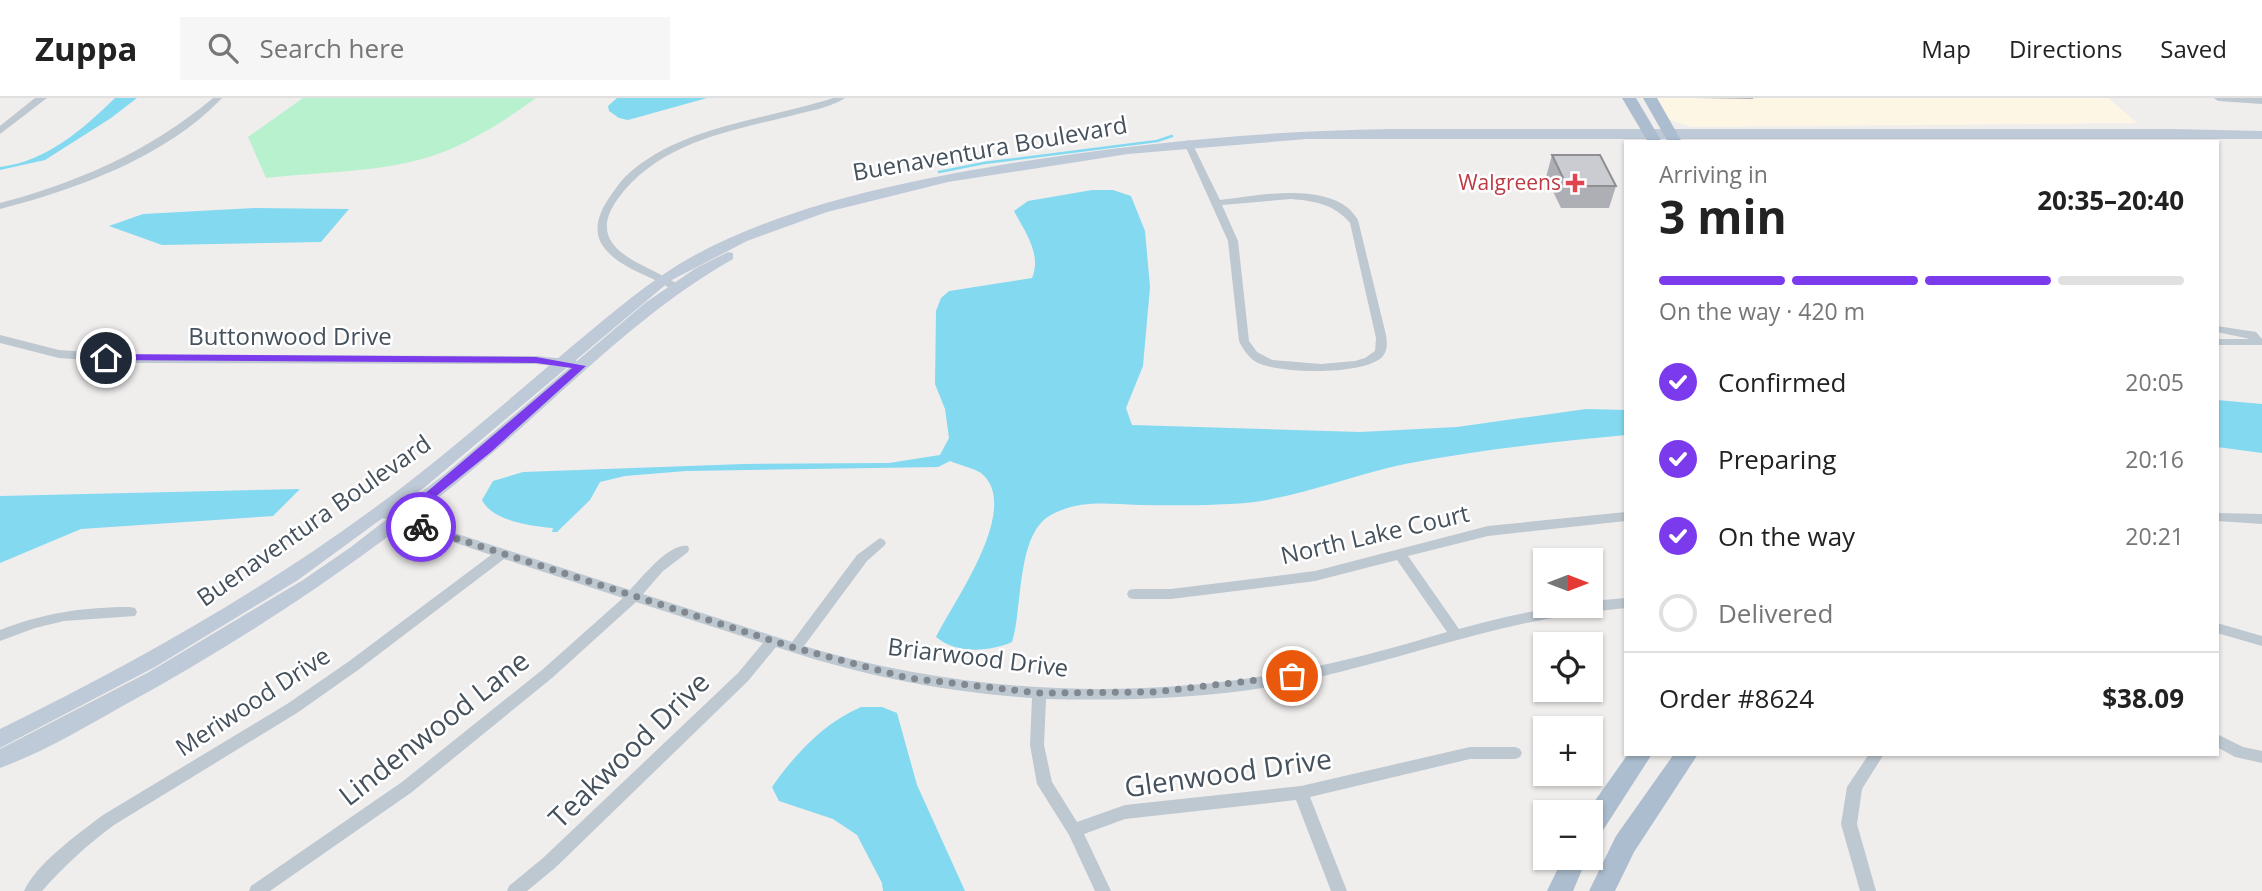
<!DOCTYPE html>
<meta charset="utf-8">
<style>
:root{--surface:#fff;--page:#f6f6f6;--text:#222;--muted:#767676;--line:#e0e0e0;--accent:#7c3aed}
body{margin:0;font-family:"Open Sans",sans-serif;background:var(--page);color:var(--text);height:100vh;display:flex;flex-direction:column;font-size:26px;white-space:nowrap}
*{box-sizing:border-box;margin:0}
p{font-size:23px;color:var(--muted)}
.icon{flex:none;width:38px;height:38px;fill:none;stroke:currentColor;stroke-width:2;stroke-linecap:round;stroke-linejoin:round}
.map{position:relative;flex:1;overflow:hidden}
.details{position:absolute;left:1624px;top:42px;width:595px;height:616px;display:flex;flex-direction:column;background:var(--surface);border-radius:0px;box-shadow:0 2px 5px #0004}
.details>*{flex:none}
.needle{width:46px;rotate:90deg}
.controls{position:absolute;left:1533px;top:450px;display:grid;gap:14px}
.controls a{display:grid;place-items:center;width:70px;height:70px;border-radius:0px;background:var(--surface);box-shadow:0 2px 5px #0004;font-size:35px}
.pin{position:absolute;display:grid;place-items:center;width:60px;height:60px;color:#fff;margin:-30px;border:4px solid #fff;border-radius:50%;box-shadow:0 2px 7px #0007}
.courier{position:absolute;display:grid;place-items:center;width:70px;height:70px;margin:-35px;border:5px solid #7c3aed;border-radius:50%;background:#fff;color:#222;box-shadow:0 2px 9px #0007}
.summary em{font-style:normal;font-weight:700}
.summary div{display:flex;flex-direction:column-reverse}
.summary{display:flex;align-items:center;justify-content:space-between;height:119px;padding:0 35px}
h1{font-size:46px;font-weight:700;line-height:52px}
.bar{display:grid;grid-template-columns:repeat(4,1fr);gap:10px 7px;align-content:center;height:84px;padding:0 35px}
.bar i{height:9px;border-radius:5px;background:var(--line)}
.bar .selected{background:var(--accent)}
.bar p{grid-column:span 4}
.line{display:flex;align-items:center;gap:18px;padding:0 35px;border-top:2px solid var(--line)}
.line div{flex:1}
ol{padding:0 35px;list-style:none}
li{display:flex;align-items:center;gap:21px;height:77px}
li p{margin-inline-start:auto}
li .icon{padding:7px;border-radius:50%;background:var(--accent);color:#fff;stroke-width:4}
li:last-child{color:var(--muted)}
li i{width:38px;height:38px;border:4px solid var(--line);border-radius:50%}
header{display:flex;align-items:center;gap:42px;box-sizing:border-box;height:98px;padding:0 35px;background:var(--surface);border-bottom:2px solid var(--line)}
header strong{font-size:33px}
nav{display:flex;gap:38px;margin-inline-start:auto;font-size:24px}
.search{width:490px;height:63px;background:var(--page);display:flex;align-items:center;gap:18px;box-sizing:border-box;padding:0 24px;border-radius:0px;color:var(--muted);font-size:26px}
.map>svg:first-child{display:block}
.commercial{fill:#fdf6e5}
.green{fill:#b8f1ce}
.water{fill:#83d9f0}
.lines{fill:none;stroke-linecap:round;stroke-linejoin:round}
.stream{stroke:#83d9f0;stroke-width:2.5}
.minor{fill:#bdc8d0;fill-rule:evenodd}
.tertiary{fill:#bdc8d0;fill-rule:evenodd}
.secondary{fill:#bfcad8;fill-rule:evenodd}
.primary{fill:#abbdce;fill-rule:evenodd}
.wall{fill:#aeafb5}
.building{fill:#caccd2;stroke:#8d8f93;stroke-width:2}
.route{fill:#7c3aed}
.done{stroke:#81888f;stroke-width:7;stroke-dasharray:0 12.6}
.health-dot{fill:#e0444e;stroke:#fff;stroke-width:2.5}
.labels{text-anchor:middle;stroke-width:5;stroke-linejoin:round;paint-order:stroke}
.far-health-label{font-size:21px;fill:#be3a42;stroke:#fff;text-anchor:end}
.street-label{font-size:24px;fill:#45515c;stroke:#fff}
.near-street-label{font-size:28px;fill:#45515c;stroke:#fff}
</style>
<header>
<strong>Zuppa</strong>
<div class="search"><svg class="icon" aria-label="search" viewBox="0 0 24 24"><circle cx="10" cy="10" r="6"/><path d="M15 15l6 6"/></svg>Search here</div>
<nav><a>Map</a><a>Directions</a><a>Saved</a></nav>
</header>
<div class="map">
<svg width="2262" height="793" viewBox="0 0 2262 793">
<rect width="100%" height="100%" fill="#f0eded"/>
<!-- commercial -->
<path class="commercial" d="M1657,0H2108L2137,25L1691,29L1668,21Z"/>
<!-- green -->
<path class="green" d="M303,0H536C502,25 462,50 422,61C371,75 317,74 266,80L248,39Z"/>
<!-- water -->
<g class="water">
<path d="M115,0H137L111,20L45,62L0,72V69C47,63 82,32 115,0Z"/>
<path d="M617,0H707L628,22L619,20L609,13L608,8Z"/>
<path d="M1092,92H1113L1131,98L1145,133L1150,189L1143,268L1126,310L1132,327L1360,334L1457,329L1586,311L1626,312V337C1552,344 1478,352 1405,366C1347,378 1289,404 1229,406C1200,408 1169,407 1139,407C1108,406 1080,401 1051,417C1016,435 1023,510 1012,544C989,554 956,556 936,539C953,504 1023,409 981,375C973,370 959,367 950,363L938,369L686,373L625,378L600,384L590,402L557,434H552L553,430C532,428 492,423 482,402L493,383L523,374L743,366L889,365L940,357L949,340L945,311L935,286L936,213L941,200L949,193L1032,180C1042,156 1025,134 1014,113L1028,103Z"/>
<path d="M254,110L349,111L321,144L162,147L109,128L143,116Z"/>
<path d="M2217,302L2262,306V355L2217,349Z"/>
<path d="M300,391L273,418L81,431L0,465V398Z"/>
<path d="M861,609H882L897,615L917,687L965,793H883L882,785L857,737L833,721L779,703L772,689C795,656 824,625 861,609Z"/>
</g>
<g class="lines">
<!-- stream -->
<path class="stream" d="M939,74L984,65L1157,43L1172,38"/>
<!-- minor -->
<g class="minor">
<path d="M213,0H222C166,59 77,91 0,111V105C79,84 150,53 213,0Z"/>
<path d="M833,0H845C830,10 808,13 790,18C726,34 658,45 617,102C584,149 639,164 671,182L679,187V191H671C649,176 616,170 601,145C593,130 600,113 609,100C614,93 619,85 625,79C677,28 766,22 833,0Z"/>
<path d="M2214,0H2262V6L2218,3Z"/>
<path d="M1188,42L1192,45L1220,102C1256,98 1317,85 1348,110C1352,113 1355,118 1358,122L1386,237C1387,244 1388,252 1383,258C1366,278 1277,276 1256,264C1248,259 1243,251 1239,243L1228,143L1184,45ZM1291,101C1315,103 1334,106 1350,125L1376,240L1375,253L1365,260L1355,263L1321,266L1272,262L1257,254L1249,243L1238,143L1222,107Z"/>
<path d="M2217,228L2256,234L2262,241V247H2217V241H2250L2217,234Z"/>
<path d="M381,411L630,492C642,479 670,444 688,448L689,451L688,454L663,473L643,496L792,544L857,457L880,440L884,442L886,445L884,448L867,463L804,548C968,597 1146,604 1313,569C1358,560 1403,547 1447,534L1397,462L1315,483L1171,501H1134L1129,500L1127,496L1129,492L1134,491H1171L1315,473L1488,428L1626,414V423L1488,438L1408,458L1459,531C1503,519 1546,508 1591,508V503L1626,500V510C1596,513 1566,517 1536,523C1462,538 1390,563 1315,580C1227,600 1136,603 1046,601L1044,647L1052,684L1077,724L1125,707L1301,688L1470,649H1515L1520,651L1522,655L1520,659L1515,661H1470L1310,699L1347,793H1331L1296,702L1125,721L1084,736L1111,793H1095L1069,737L1037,686L1030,647L1032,600C943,594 860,577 776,549L748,583L555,770L527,793H507L509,788L543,760L738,575L763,545L636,504L552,580L412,694L270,793H249L251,788L402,684L542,572L623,500L504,461L358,572L297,615L114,727C87,747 64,768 42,793H24C36,766 79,735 103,717L287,606L348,564L491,457L377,418L375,415L377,412Z"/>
<path d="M2217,415L2262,416V426L2217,423Z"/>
<path d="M130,509L135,510L137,514L135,518L64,523L35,530L0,543V532C43,515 84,509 130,509Z"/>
<path d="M2217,525L2262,538V548L2217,535Z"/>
<path d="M2217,636L2243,649L2262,653V665L2235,659L2217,649Z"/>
<path d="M1869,656H1884L1862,691L1857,726L1876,793H1860L1841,726L1847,689Z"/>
</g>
<!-- tertiary -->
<g class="tertiary">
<path d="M35,0H47L0,36V28Z"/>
<path d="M0,237L59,252L129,257L536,258L575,262L582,266L575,270L536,266L129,265L59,260L0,245Z"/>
</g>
<!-- secondary -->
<g class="secondary">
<path d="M2173,31L2262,33V41H1307L1128,56L948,84L827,114L747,143L670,183L425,389L298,482L155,569L0,650V631C145,560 286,480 414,380C467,338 518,294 570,250C610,217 649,182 695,157C789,107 897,85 1001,67C1130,46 1259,33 1390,31Z"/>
<path d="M728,154L733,155V161C641,213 570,289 490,357C378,453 257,534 128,605C87,628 44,654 0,670V651L149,574L303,482L351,449L446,375L645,205L696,170Z"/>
</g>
<!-- primary -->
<g class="primary">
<path d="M1622,0H1636L1662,44H1648Z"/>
<path d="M1643,0H1657L1682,44H1668Z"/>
<path d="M1628,656H1652L1600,737L1591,740V714H1587Z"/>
<path d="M1674,656H1698L1634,754L1615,793H1589L1616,738Z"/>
<path d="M1563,760H1587L1573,793H1547Z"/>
</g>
</g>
<!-- wall -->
<g class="wall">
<path d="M1696,0H1753V1Z"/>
<path d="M1552,57L1616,88L1609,110H1561L1546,79Z"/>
</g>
<!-- building -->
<path class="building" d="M1552,57H1600L1616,88H1567Z"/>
<!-- route -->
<path class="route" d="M106,256L536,259L586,268L491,354L409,420L425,426L427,429L421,433L394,422L572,270L536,265L102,262L101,260Z"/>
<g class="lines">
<!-- done -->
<path class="done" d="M421,429L795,550L908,580L1039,595L1154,594L1292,578"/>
</g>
<!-- markers -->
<path class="health-dot" d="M1571.5 74.5h7v7h7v7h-7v7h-7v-7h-7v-7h7z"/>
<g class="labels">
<!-- far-health labels -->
<g class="far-health-label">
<text x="1561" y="92">Walgreens</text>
</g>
<!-- street labels -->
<g class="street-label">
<text transform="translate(990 51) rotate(-10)" y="8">Buenaventura Boulevard</text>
<text x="290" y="247">Buttonwood Drive</text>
<text transform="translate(314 423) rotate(-35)" y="8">Buenaventura Boulevard</text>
<text transform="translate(1375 437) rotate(-13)" y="8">North Lake Court</text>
<text transform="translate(978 560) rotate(7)" y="8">Briarwood Drive</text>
<text transform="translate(253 604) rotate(-33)" y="8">Meriwood Drive</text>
</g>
<!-- near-street labels -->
<g class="near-street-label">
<text transform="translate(434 630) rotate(-38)" y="10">Lindenwood Lane</text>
<text transform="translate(629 652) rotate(-44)" y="10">Teakwood Drive</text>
<text transform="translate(1228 675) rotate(-8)" y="10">Glenwood Drive</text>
</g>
</g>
</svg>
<div class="controls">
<a><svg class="needle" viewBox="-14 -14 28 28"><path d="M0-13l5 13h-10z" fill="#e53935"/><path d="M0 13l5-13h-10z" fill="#767676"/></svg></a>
<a><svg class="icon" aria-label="locate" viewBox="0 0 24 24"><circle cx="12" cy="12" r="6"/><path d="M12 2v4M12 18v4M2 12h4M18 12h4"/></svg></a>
<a>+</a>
<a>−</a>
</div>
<div class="pin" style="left:1292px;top:578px;background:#ea580c"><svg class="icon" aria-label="bag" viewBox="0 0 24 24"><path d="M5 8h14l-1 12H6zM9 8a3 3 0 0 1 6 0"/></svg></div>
<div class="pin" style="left:106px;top:260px;background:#1f2937"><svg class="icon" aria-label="home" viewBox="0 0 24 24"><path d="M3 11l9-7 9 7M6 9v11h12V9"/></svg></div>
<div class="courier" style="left:421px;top:429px"><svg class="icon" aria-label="bike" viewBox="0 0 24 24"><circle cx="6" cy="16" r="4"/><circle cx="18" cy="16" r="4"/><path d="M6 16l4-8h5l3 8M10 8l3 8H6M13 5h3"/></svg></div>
<section class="details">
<div class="summary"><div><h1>3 min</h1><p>Arriving in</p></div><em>20:35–20:40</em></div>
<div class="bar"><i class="selected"></i><i class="selected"></i><i class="selected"></i><i></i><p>On the way · 420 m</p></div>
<ol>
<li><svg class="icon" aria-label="check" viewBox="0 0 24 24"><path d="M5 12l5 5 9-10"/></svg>Confirmed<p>20:05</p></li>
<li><svg class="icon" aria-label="check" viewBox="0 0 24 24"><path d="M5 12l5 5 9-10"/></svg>Preparing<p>20:16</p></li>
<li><svg class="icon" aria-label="check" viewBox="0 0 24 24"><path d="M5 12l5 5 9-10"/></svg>On the way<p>20:21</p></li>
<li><i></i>Delivered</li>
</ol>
<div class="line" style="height:91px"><div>Order #8624</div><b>$38.09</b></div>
</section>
</div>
